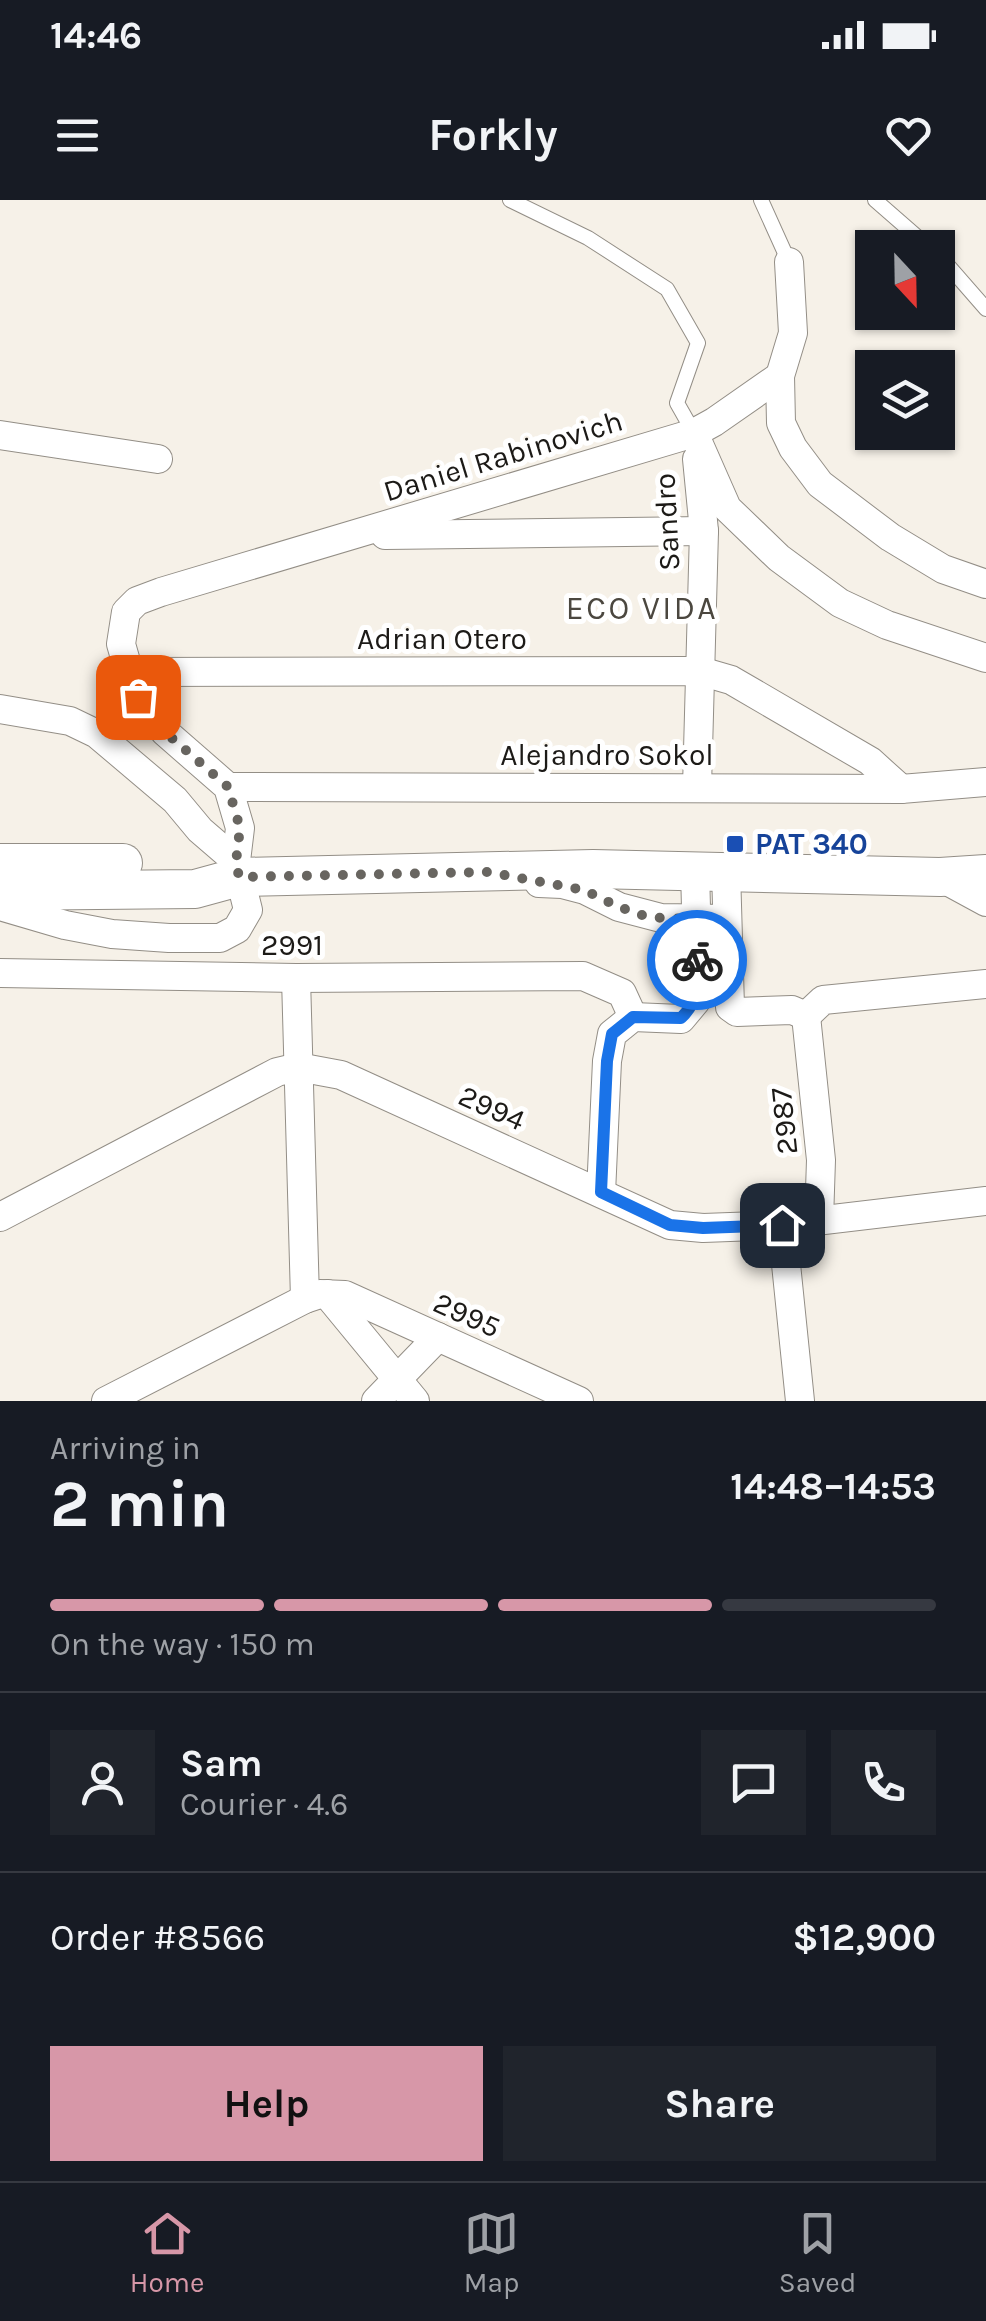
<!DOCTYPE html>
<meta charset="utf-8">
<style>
:root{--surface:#171b24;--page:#20242c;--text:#f1f3f6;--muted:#9ea1a6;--line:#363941;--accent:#d797a8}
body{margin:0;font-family:Karla,sans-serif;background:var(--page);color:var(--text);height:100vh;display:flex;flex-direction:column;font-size:38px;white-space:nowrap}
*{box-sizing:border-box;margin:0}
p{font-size:32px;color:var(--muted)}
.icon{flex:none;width:55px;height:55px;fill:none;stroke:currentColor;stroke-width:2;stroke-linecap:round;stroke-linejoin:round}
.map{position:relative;height:1201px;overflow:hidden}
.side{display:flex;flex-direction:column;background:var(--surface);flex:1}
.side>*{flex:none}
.needle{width:65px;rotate:158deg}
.buttons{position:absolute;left:855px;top:30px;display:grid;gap:20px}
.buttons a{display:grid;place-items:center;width:100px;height:100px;border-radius:0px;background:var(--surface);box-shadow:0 2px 8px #0004;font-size:50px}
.pin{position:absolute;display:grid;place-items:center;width:85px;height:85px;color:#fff;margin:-42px;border-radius:20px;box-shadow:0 5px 15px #0006}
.courier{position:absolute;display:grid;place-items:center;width:100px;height:100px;margin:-50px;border:8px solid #1a73e8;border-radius:50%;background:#fff;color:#222;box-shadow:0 2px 12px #0007}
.headline em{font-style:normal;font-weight:700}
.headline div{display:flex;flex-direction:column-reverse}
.headline{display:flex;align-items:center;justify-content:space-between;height:170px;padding:0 50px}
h1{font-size:65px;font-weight:700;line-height:75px}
.bar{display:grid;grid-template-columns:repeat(4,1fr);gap:15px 10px;align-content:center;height:120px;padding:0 50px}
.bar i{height:12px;border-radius:8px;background:var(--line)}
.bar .selected{background:var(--accent)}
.bar p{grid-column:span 4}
.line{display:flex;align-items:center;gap:25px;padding:0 50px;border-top:2px solid var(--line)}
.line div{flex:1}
.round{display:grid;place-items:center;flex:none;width:105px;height:105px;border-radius:0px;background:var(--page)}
.primary-button{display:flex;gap:20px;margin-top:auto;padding:20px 50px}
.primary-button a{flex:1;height:115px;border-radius:0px;background:var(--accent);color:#111;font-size:40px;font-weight:700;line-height:115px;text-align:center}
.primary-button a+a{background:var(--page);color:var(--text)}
.status{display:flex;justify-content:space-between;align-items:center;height:70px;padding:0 50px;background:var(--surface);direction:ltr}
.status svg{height:28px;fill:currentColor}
header{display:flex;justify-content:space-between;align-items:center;height:130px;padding:0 50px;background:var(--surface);font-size:45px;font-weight:700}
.tab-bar{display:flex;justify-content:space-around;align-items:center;height:140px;border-top:2px solid var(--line);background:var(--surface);font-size:28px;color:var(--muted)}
.tab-bar a{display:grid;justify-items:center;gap:5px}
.tab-bar .selected{color:var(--accent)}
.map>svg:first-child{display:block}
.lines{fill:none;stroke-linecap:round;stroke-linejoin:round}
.service-casing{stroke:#938e86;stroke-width:16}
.minor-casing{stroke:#938e86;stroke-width:30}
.secondary-casing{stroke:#938e86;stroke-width:40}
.service{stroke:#fff;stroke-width:14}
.minor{stroke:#fff;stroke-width:28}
.secondary{stroke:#fff;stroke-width:38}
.done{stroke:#686560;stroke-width:10;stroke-dasharray:0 18}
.route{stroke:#1a73e8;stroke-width:12}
.transit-dot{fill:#1a4fb4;stroke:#fff;stroke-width:4}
.labels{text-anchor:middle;stroke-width:10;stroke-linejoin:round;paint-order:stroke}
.street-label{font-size:30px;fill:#1c1a17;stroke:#fff}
.transit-label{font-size:30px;font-weight:bold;fill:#164399;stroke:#fff;text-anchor:start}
.neighbourhood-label{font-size:32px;letter-spacing:2.5px;fill:#4b473f;stroke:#fff}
</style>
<div class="status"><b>14:46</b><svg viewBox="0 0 49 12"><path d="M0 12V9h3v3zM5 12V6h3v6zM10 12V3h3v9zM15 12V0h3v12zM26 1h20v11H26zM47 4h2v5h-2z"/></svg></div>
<header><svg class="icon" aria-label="menu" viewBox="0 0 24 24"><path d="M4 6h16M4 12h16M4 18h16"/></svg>Forkly<svg class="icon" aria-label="heart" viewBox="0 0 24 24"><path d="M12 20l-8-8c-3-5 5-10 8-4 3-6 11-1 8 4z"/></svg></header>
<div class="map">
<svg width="986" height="1201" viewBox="0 0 986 1201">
<rect width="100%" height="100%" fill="#f6f1e8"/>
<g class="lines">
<!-- service casing -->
<g class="service-casing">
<g id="service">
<path d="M510,0L588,38L667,89L698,143L677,203L694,233"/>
<path d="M761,0L789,62"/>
<path d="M875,0L930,48"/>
<path d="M938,54L986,109"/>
</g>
</g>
<!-- minor casing -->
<g class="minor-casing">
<g id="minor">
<path d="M789,62L793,133L780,176L781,223L793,248L820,284L890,337L943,369L986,384"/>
<path d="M694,233L727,308L779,358L840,403L887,425L986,458"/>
<path d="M0,235L158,259"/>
<path d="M697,259L704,331L697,587"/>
<path d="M385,335L704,331"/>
<path d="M129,472L700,471L731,480L870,561L901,589"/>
<path d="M0,509L70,521L97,534L175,600L200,630L236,661"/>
<path d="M228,587L901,589L986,582"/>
<path d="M726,671L730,807L737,812L792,810L806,816"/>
<path d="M940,677L986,702"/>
<path d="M539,683L562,684L585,690L619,707L661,718L726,719"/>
<path d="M0,706L65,725L112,734L169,738H220L237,729L248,710L236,661L240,628L228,587L165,532L138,497L129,472L121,444L126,412L137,401L161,392L694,233L714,222L780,176"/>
<path d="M0,773L296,778L583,776L622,793L633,817"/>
<path d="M296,778L305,1099"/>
<path d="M806,816L821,960L819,1020"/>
<path d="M806,816L823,800L986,784"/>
<path d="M601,993L607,861L612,834L633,817L681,819L696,801L698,784L695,670"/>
<path d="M0,1017L277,872L298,867L341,875L670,1025L703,1028L782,1025L986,1001"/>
<path d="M782,1025L800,1201"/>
<path d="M327,1094L415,1201"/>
<path d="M106,1201L305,1099L320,1094L345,1095L579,1201"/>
<path d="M376,1201L438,1137"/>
</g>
</g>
<!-- secondary casing -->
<g class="secondary-casing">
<g id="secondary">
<path d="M0,663H123"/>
<path d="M0,691L195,689L239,677L593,669L940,677L986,674"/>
</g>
</g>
<!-- service -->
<use href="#service" class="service"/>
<!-- minor -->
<use href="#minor" class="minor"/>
<!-- secondary -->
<use href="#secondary" class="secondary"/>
</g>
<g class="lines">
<!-- done -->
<path class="done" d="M138,497L165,532L228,587L240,628L236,662L239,677L488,672L584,690L619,707L642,715L661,718L695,719L697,760"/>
<!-- route -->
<path class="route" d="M697,760C698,784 699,801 681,818L633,817L612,834L607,861L601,992L670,1025L703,1028L782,1025"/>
</g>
<!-- markers -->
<rect class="transit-dot" x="725" y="634" width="20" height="20" rx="5"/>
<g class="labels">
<!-- street labels -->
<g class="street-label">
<text transform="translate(503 256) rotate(-17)" y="10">Daniel Rabinovich</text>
<text transform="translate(667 322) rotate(-93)" y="10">Sandro</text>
<text x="442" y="449">Adrian Otero</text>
<text x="607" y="565">Alejandro Sokol</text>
<text x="292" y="755">2991</text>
<text transform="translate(492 908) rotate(24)" y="10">2994</text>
<text transform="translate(784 921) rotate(-96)" y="10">2987</text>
<text transform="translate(467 1115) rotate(24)" y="10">2995</text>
</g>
<!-- transit labels -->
<g class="transit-label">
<text x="755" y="654">PAT 340</text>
</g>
<!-- neighbourhood labels -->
<g class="neighbourhood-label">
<text x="642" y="419">ECO VIDA</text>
</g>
</g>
</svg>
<div class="buttons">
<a><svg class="needle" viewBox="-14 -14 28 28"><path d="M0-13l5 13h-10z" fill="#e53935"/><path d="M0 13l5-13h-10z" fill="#9ea1a6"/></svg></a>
<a><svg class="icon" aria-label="layers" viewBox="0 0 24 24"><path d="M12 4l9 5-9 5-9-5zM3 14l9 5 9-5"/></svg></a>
</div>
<div class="pin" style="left:138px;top:497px;background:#ea580c"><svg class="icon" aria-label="bag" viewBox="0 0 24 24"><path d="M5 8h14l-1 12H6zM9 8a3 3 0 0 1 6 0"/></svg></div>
<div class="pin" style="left:782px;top:1025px;background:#1f2937"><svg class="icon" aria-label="home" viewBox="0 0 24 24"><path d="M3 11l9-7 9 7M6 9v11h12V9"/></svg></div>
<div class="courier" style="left:697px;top:760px"><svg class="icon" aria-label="bike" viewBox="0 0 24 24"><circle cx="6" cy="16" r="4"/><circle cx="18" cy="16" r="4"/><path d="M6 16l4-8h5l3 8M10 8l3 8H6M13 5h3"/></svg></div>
</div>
<section class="side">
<div class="headline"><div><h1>2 min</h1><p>Arriving in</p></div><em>14:48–14:53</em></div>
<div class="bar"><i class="selected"></i><i class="selected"></i><i class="selected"></i><i></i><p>On the way · 150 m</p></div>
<div class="line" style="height:180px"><a class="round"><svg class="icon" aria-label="person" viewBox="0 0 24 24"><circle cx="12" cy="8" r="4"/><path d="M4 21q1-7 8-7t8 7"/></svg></a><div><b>Sam</b><p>Courier · 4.6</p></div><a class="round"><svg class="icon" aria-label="chat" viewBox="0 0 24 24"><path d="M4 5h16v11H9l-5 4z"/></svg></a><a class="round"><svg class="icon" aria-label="phone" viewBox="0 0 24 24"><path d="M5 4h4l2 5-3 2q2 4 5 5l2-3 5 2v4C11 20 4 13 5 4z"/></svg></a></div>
<div class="line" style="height:130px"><div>Order #8566</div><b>$12,900</b></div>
<div class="primary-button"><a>Help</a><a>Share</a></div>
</section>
<nav class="tab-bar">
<a class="selected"><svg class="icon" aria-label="home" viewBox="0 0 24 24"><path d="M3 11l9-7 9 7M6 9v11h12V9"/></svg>Home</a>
<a><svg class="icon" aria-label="map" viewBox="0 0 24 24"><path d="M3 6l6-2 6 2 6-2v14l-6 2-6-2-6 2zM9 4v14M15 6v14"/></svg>Map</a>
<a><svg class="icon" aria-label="saved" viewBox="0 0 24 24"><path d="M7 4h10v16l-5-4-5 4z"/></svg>Saved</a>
</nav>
